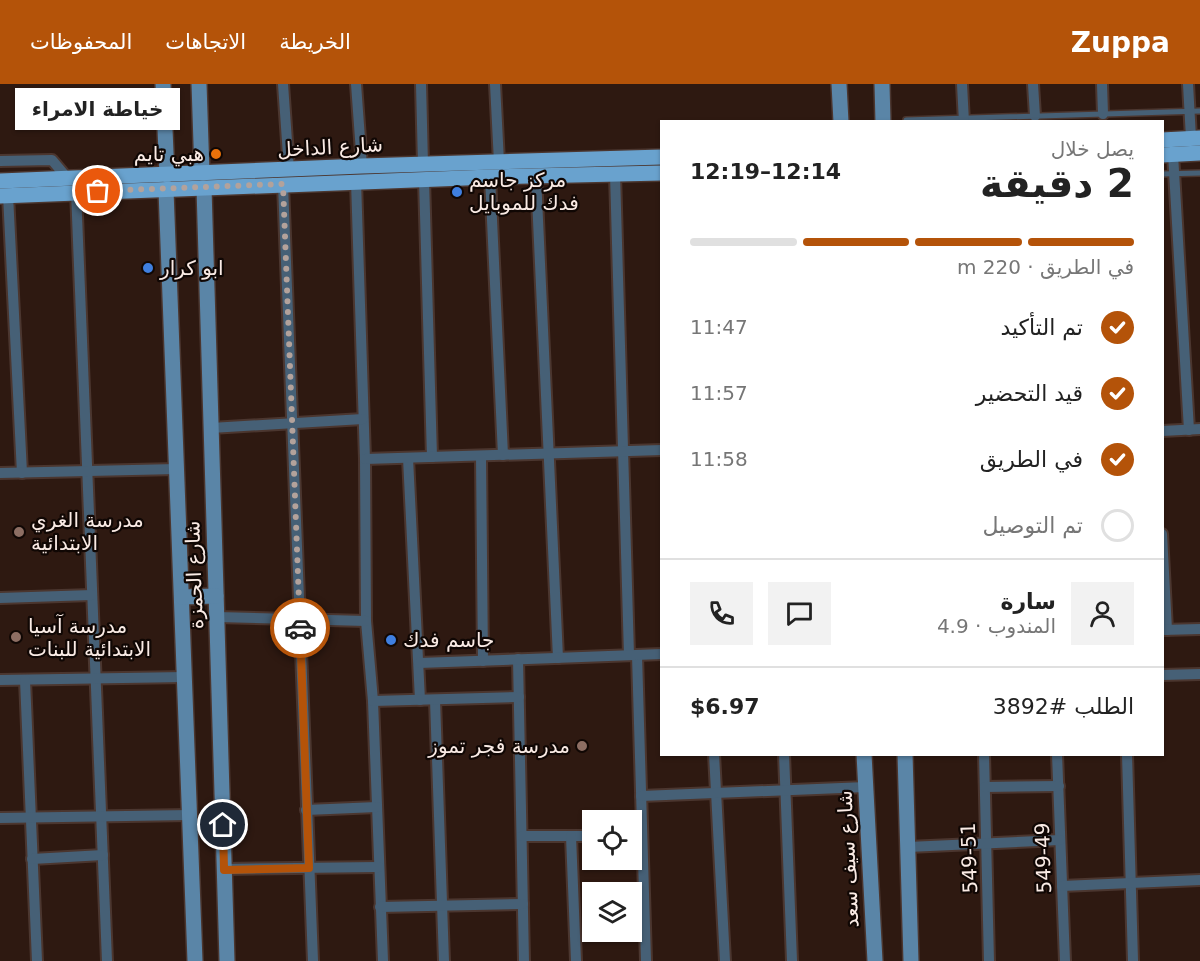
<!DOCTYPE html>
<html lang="ar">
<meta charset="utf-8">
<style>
:root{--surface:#fff;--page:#f2f2f2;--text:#222;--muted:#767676;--line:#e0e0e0;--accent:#b45309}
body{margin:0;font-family:"DejaVu Sans","Noto Sans Arabic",sans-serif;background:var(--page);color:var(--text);direction:rtl;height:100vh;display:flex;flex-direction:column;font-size:22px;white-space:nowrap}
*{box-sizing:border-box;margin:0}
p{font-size:20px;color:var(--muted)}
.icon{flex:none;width:33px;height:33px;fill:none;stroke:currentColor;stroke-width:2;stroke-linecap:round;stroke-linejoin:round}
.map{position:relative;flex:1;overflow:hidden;direction:ltr}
.sheet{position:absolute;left:660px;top:36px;width:504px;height:636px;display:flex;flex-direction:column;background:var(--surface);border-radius:0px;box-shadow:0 2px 4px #0004;direction:rtl}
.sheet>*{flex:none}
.buttons{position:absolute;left:582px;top:726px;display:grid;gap:12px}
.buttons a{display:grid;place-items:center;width:60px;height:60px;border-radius:0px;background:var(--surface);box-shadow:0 2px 4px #0004;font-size:30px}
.pin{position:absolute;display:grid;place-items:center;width:51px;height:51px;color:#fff;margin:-26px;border:3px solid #fff;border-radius:50%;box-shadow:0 2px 6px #0007}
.courier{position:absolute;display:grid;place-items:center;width:60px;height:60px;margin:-30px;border:4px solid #b45309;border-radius:50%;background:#fff;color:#222;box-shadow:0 2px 8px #0007}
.bubble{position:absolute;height:42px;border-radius:0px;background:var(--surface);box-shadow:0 2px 4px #0004;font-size:20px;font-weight:700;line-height:42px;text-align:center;direction:rtl}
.headline em{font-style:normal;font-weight:700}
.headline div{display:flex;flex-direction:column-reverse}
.headline{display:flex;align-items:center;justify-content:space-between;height:102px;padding:0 30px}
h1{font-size:39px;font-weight:700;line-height:45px}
.bar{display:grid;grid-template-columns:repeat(4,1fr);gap:9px 6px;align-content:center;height:72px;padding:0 30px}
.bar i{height:8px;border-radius:4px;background:var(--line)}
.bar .on{background:var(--accent)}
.bar p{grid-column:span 4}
.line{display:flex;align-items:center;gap:15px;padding:0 30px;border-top:2px solid var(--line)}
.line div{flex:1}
.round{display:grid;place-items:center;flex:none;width:63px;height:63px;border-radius:0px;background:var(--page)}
ol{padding:0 30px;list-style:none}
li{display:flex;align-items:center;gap:18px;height:66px}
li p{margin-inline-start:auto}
li .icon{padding:6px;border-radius:50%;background:var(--accent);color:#fff;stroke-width:4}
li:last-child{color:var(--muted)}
li i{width:33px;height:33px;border:3px solid var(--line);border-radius:50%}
header{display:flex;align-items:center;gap:36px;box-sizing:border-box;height:84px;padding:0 30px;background:var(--accent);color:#fff}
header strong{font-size:28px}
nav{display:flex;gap:33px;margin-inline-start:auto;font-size:21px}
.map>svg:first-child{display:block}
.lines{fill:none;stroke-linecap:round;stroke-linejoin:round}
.lane-casing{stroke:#4b362f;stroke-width:8}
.street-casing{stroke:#4b362f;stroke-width:14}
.secondary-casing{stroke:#4b362f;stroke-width:18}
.primary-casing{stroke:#4b362f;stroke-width:18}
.lane{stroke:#466076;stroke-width:5}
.street{stroke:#466076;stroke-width:10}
.secondary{stroke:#5a85a7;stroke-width:15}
.primary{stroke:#69a2ce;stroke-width:15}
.done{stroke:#b3a29b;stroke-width:6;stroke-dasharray:0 10.8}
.route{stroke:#b45309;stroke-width:8}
.food-dot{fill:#e8710a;stroke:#100704;stroke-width:2}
.shop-dot{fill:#3f7fe0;stroke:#100704;stroke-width:2}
.education-dot{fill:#8d6e63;stroke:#100704;stroke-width:2}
.labels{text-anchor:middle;stroke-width:4.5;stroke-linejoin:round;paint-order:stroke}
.street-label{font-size:20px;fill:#faebe5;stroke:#100704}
.poi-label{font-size:20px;fill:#faebe5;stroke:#100704;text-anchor:start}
</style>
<header>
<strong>Zuppa</strong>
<nav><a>الخريطة</a><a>الاتجاهات</a><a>المحفوظات</a></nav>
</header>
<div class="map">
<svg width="1200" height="877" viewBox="0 0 1200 877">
<rect width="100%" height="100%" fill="#2e1911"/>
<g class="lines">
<!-- lane casing -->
<g class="lane-casing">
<g id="lane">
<path d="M906,36L1200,27"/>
<path d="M1162,90L1200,89"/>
</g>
</g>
<!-- street casing -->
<g class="street-casing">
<g id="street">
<path d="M283,0L289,86"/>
<path d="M356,0L362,82"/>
<path d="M421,0L423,80"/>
<path d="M495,0L499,78"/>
<path d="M962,0L964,38"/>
<path d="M1033,0L1035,32"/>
<path d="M1102,0L1103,30"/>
<path d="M1188,0L1191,54"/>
<path d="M1173,70L1189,346"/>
<path d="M0,77L52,76L68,95"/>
<path d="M615,90L629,571"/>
<path d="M536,92L558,574"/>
<path d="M490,93L503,371"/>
<path d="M424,95L432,373"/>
<path d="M356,97L365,375L366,537L373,617L383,877"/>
<path d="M283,100L313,877"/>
<path d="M76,107L107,877"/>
<path d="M8,111L22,389"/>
<path d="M211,344L363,335"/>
<path d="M1162,347L1200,345"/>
<path d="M481,372L483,577"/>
<path d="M408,374L420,616"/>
<path d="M365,375L662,366"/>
<path d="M0,389L177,385"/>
<path d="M1162,450L1167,546"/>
<path d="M0,514L92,511"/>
<path d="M217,533L366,537"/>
<path d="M1162,546L1200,545"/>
<path d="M637,571L646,877"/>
<path d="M518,575L524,877"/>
<path d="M419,579L662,570"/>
<path d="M1162,591L1200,590"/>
<path d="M0,596L185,593"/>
<path d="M25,596L37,877"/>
<path d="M435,616L444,877"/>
<path d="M373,617L519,613"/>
<path d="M714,670L725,877"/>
<path d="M784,670L792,877"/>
<path d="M984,670L989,877"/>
<path d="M1057,670L1065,877"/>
<path d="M1127,670L1133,877"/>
<path d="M985,703L1059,702"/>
<path d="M641,712L866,703"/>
<path d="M306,726L377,723"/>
<path d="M0,734L190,731"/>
<path d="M522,752H592"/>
<path d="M571,752L576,877"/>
<path d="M908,763L1060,756"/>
<path d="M32,775L103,771"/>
<path d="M224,785L379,783"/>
<path d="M1062,802L1200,796"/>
<path d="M380,823L523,820"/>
</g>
</g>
<!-- secondary casing -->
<g class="secondary-casing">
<g id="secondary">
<path d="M163,0L167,91"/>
<path d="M199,0L202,89"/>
<path d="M839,0L841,38"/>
<path d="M882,0L883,38"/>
<path d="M204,104L227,877"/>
<path d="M166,106L195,877"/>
<path d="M182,513L216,512"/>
<path d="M864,670L875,877"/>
<path d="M905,670L911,877"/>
</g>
</g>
<!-- primary casing -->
<g class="primary-casing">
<g id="primary">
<path d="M1162,56L1200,54"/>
<path d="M1162,71L1200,69"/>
<path d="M0,97L362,82L662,73"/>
<path d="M0,112L490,93L662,89"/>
</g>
</g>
<!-- lane -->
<use href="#lane" class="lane"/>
<!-- street -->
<use href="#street" class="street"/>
<!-- secondary -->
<use href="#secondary" class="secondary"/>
<!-- primary -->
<use href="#primary" class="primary"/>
</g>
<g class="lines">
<!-- done -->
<path class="done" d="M98,107L283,100L300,544"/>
<!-- route -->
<path class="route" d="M223,741L224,786L309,784L300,544"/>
</g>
<!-- markers -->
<circle class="food-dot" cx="216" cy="70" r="6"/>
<g class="shop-dot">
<circle cx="457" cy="108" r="6"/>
<circle cx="148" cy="184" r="6"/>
<circle cx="391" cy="556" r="6"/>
</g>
<g class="education-dot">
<circle cx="19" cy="448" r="6"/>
<circle cx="16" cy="553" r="6"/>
<circle cx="582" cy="662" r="6"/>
</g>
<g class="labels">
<!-- street labels -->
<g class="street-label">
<text transform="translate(330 63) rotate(-3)" y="7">شارع الداخل</text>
<text transform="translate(194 491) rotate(-92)" y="7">شارع الحمزة</text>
<text transform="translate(969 774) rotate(-92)" y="7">549-51</text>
<text transform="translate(1043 774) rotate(-92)" y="7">549-49</text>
<text transform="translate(848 775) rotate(-93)" y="7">شارع سيف سعد</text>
</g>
<!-- poi labels -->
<g class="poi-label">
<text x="204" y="77" text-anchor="end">هبي تايم</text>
<text x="469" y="103">مركز جاسم<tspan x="469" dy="23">فدك للموبايل</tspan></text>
<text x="160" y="191">ابو كرار</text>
<text x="31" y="443">مدرسة الغري<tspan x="31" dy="23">الابتدائية</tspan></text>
<text x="28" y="549">مدرسة آسيا<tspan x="28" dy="23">الابتدائية للبنات</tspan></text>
<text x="403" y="563">جاسم فدك</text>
<text x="570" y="669" text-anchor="end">مدرسة فجر تموز</text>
</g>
</g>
</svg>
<div class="buttons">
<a><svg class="icon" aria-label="locate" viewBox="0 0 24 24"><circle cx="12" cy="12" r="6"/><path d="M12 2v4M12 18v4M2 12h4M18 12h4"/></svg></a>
<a><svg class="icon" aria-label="layers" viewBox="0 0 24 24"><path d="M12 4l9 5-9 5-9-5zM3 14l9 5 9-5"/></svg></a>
</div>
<div class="pin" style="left:98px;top:107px;background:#ea580c"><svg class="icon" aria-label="bag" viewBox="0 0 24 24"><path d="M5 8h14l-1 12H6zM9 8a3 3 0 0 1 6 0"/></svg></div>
<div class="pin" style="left:223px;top:741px;background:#1f2937"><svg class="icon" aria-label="home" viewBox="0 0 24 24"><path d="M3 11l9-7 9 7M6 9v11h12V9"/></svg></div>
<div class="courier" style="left:300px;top:544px"><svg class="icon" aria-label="car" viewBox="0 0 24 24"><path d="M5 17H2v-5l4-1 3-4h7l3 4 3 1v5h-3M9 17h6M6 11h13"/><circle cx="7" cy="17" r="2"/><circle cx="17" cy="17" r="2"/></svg></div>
<div class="bubble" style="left:15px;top:4px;width:165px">خياطة الامراء</div>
<section class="sheet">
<div class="headline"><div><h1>2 دقيقة</h1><p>يصل خلال</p></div><em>12:14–12:19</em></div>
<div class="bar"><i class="on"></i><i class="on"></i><i class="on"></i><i></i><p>في الطريق · 220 m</p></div>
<ol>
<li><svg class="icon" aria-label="check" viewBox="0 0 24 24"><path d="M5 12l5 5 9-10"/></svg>تم التأكيد<p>11:47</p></li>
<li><svg class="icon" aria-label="check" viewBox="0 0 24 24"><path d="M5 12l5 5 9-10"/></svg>قيد التحضير<p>11:57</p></li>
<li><svg class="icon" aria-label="check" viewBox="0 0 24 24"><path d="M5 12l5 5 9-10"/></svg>في الطريق<p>11:58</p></li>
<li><i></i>تم التوصيل</li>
</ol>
<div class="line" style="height:108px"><a class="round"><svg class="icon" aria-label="person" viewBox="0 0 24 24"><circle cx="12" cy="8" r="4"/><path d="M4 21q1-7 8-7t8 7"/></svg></a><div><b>سارة</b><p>المندوب · 4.9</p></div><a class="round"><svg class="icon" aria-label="chat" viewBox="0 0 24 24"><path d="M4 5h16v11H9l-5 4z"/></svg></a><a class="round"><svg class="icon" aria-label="phone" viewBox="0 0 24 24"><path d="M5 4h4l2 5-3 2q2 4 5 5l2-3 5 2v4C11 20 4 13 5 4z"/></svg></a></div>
<div class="line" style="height:78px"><div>الطلب #3892</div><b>$6.97</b></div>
</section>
</div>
